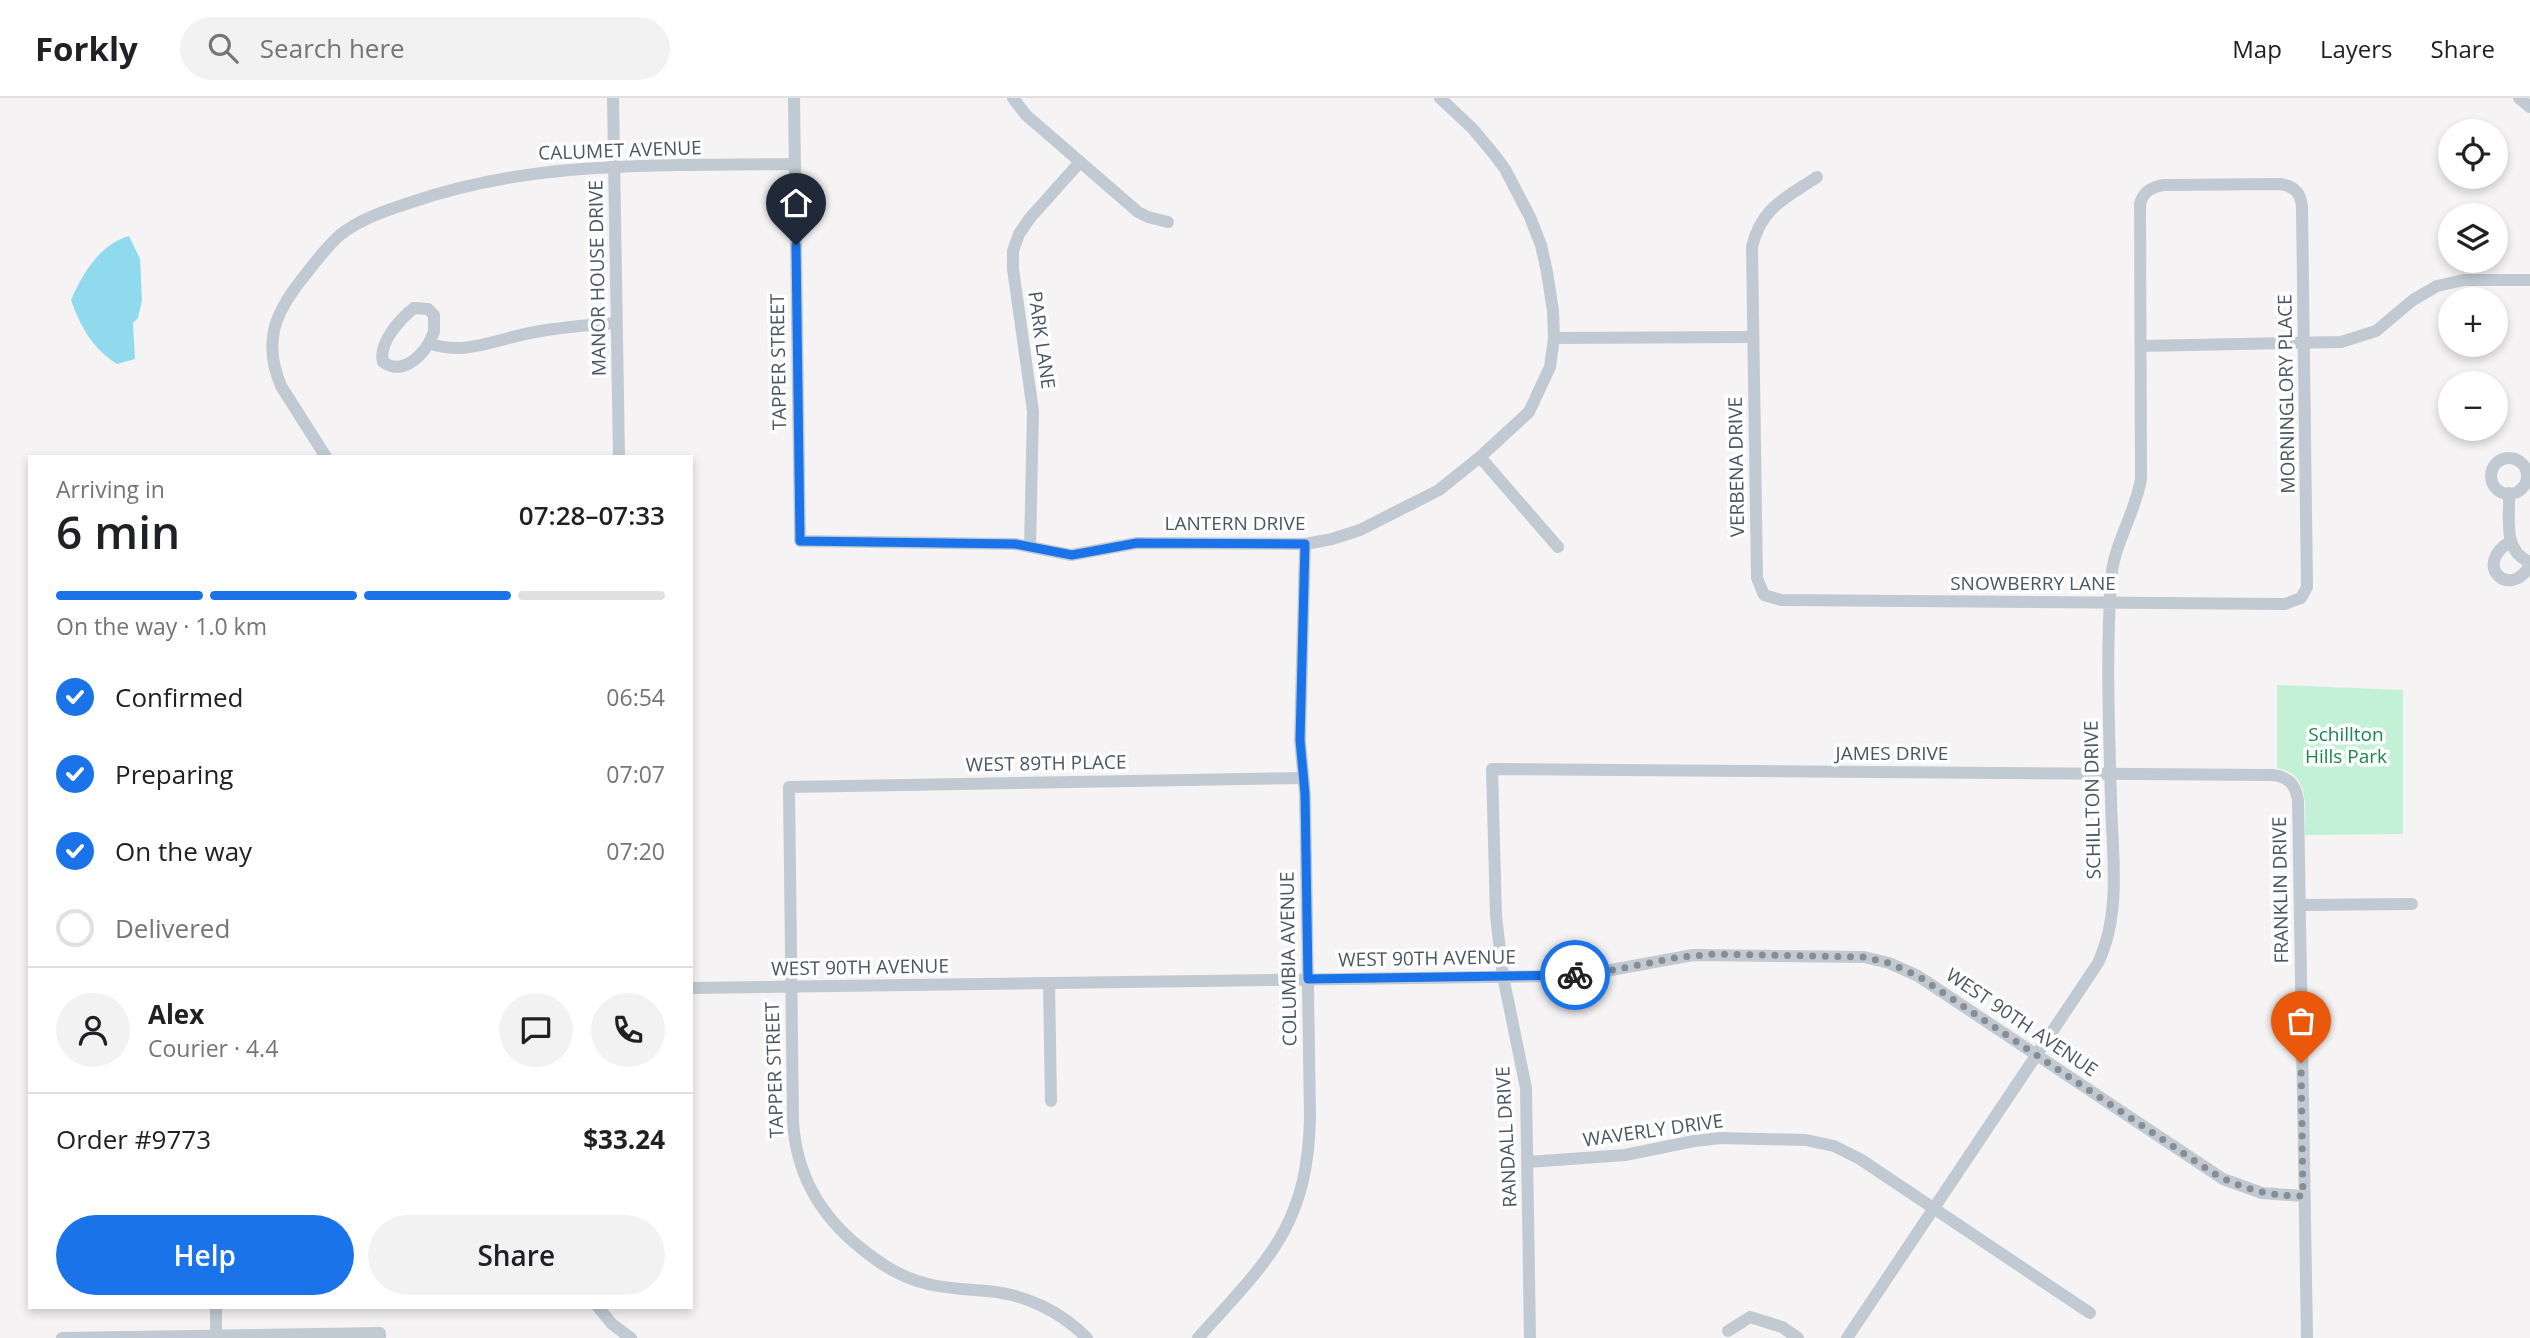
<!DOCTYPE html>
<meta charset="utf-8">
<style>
:root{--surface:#fff;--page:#f2f2f2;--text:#202124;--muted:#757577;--line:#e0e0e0;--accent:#1a73e8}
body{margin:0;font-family:"Open Sans",sans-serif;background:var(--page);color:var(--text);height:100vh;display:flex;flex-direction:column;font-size:26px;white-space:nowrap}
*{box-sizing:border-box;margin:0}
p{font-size:23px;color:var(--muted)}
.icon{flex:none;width:38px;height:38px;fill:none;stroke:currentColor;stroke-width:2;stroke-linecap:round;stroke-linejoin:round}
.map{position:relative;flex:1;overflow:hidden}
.panel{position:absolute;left:28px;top:357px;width:665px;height:854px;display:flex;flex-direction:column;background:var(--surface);border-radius:0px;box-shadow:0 4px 10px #0003}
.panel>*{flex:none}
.tools{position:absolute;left:2438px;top:21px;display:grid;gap:14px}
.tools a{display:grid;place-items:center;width:70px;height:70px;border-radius:50%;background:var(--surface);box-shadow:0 4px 10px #0003;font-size:35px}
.pin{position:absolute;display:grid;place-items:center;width:60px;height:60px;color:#fff;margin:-72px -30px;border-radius:50% 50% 50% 0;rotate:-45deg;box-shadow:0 0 7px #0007}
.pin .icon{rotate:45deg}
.courier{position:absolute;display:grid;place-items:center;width:70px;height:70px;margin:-35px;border:5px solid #1a73e8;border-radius:50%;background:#fff;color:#222;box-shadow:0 2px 9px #0007}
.overview em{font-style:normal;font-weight:600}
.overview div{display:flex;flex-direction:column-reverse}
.overview{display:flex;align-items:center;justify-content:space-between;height:119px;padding:0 28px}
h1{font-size:46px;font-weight:600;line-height:52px}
.bar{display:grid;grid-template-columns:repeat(4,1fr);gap:10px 7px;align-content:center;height:84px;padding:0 28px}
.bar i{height:9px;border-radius:5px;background:var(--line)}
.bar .current{background:var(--accent)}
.bar p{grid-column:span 4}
.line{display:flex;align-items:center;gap:18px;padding:0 28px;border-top:2px solid var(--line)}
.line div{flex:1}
.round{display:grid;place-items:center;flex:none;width:74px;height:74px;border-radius:37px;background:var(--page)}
ol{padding:0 28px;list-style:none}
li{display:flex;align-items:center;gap:21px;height:77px}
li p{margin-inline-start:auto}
li .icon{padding:7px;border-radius:50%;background:var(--accent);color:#fff;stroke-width:4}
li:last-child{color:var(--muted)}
li i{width:38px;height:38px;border:4px solid var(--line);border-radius:50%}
.button{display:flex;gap:14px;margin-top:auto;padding:14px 28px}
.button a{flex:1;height:80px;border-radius:42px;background:var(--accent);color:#fff;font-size:28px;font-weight:600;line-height:80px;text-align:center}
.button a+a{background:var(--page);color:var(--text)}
header{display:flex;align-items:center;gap:42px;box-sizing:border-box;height:98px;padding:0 35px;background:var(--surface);border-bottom:2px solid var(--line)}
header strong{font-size:33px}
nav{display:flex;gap:38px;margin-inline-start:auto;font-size:24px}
.search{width:490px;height:63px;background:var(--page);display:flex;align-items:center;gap:18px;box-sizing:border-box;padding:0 24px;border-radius:38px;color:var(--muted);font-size:26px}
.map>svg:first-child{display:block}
.green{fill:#c3f1d5}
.water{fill:#90daee}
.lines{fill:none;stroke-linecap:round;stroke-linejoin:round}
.minor{stroke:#c1cad2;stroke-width:12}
.done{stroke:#868d94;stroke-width:7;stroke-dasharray:0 12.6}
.route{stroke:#1a73e8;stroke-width:9}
.labels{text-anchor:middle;stroke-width:7;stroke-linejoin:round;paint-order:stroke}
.street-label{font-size:19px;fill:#4a5661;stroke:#fff}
.park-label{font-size:19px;fill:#17864f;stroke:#fff}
</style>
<header>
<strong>Forkly</strong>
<div class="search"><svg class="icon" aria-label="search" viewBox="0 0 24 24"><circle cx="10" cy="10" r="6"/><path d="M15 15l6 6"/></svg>Search here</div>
<nav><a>Map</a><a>Layers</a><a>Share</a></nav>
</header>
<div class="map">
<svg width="2530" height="1240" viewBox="0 0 2530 1240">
<rect width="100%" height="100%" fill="#f5f3f3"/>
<!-- green -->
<path class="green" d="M2277,587L2403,592V736L2305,737C2305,710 2311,676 2277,670Z"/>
<!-- water -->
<path class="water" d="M129,138L140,161L142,202L138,220L133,225L135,261L117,266C93,251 80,228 71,202C83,175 99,147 129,138Z"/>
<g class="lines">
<!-- minor -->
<g class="minor">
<path d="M613,0L619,359"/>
<path d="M794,0L800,443L1015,446L1071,457L1137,445L1305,446L1332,441L1360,432L1439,392L1480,359L1529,314L1550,269L1554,240L1553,213L1547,174L1541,147L1530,119L1505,71L1493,55L1473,31L1440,0"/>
<path d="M1013,0L1026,17L1138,114L1148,119L1168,124"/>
<path d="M2519,0L2530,9"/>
<path d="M1817,79C1786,100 1761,109 1752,149L1757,480L1764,497L1781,502L2285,506L2301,500L2307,489L2302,109C2301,95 2294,88 2280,86L2164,87C2151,89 2143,94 2140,106L2141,381C2135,417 2113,446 2111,483C2106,555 2109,629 2111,702C2112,755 2122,815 2098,865L1847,1240"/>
<path d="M1554,240L1753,239"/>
<path d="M429,245L434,234V217L428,211L414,210C400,221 378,245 383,264C401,277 419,261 429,245C464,259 499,240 535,234C561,229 588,227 616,225"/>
<path d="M2141,248L2341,244L2376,233L2413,202L2437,188L2464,182H2530"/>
<path d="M326,359L281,288C263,245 274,216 302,181C314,166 325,150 340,137C360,121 387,112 412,104C536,61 666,68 795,66"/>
<path d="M1480,359L1558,449"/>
<circle cx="2509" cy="378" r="18"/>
<path d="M2509,395C2510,420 2502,453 2530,464"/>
<path d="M2511,443C2471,467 2510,503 2530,467"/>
<path d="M1030,449L1033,313L1013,171V153L1019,136L1030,120L1080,64"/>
<path d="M2300,807L2412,806"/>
<path d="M1049,885L1051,1003"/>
<path d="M691,890L1559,878L1600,874L1693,857L1864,859L1889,865L1918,878L2223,1081L2262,1095L2303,1098"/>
<path d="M1528,1064L1625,1057L1694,1043L1721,1040L1806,1042L1834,1048L1860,1061L2090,1215"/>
<path d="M598,1209L612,1226L631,1240"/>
<path d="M1728,1233L1750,1219L1782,1229L1798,1240"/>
<path d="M62,1240L380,1235V1240"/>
<path d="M216,1240V1209"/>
<path d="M1087,1240C1060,1213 1025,1196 987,1193C966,1191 948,1191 928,1186C902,1180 882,1167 862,1151C820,1118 796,1077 793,1023L789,689L1303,680"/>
<path d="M1198,1240C1266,1164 1308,1129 1310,1019L1305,696L1300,642L1305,446"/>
<path d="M1530,1240L1526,990L1503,878L1496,818L1492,671L2272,677C2289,679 2295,686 2298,702L2307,1240"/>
</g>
</g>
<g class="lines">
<!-- done -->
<path class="done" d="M1575,877L1613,872L1680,859L1716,856L1864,859L1889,865L1918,878L2213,1075C2242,1091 2269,1098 2303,1098L2301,965"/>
<!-- route -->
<path class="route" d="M796,147L800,443L1015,446L1072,457L1137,445L1305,446L1300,642L1305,696L1308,881L1575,877"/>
</g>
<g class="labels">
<!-- street labels -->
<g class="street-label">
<text transform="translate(620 52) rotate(-2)" y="7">CALUMET AVENUE</text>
<text transform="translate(597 180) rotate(-91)" y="7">MANOR HOUSE DRIVE</text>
<text transform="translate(1042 242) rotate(82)" y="7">PARK LANE</text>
<text transform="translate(778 264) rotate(-91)" y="7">TAPPER STREET</text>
<text transform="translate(2286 296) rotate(-91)" y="7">MORNINGLORY PLACE</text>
<text transform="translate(1736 369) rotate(-91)" y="7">VERBENA DRIVE</text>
<text x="1235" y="432">LANTERN DRIVE</text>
<text x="2033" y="492">SNOWBERRY LANE</text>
<text x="1892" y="662">JAMES DRIVE</text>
<text transform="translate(1046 665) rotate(-1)" y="7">WEST 89TH PLACE</text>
<text transform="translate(2092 702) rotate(-91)" y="7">SCHILLTON DRIVE</text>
<text transform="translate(2280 792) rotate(-91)" y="7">FRANKLIN DRIVE</text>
<text transform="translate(1427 860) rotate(-1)" y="7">WEST 90TH AVENUE</text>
<text transform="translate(1288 861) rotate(-91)" y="7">COLUMBIA AVENUE</text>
<text transform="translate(860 869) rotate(-1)" y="7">WEST 90TH AVENUE</text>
<text transform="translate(2022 924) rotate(34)" y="7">WEST 90TH AVENUE</text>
<text transform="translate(774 972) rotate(-92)" y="7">TAPPER STREET</text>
<text transform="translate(1653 1032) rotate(-8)" y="7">WAVERLY DRIVE</text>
<text transform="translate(1506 1039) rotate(-93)" y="7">RANDALL DRIVE</text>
</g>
<!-- park labels -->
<g class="park-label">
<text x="2346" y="643">Schillton<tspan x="2346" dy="22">Hills Park</tspan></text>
</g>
</g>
</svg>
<div class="tools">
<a><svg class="icon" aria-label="locate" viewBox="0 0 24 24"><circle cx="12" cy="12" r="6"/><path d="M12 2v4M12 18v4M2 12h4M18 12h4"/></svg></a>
<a><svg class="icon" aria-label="layers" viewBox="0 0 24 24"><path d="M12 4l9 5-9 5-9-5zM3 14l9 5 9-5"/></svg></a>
<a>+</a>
<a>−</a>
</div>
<div class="pin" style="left:2301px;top:965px;background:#ea580c"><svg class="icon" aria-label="bag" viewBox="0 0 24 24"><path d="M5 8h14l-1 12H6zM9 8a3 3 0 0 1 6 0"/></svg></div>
<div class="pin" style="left:796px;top:147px;background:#1f2937"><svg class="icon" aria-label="home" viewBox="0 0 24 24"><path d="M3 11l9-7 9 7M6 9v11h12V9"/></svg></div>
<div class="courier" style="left:1575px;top:877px"><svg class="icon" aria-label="bike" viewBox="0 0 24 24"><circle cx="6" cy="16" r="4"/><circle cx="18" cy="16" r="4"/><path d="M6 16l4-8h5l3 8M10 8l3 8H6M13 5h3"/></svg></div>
<section class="panel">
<div class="overview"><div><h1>6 min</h1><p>Arriving in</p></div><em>07:28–07:33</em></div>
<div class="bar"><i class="current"></i><i class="current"></i><i class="current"></i><i></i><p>On the way · 1.0 km</p></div>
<ol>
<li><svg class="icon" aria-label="check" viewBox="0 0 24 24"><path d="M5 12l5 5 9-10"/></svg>Confirmed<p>06:54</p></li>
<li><svg class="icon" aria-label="check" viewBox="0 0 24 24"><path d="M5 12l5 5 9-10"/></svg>Preparing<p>07:07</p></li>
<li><svg class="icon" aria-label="check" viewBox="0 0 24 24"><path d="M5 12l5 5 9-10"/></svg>On the way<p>07:20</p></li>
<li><i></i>Delivered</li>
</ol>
<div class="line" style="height:126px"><a class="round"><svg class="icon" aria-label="person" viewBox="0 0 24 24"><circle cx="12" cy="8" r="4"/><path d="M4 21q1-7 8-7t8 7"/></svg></a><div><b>Alex</b><p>Courier · 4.4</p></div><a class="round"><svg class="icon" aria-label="chat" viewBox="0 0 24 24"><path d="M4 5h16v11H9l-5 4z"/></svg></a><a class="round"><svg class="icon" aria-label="phone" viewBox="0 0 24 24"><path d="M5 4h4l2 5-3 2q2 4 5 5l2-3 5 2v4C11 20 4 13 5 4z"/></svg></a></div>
<div class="line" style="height:91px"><div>Order #9773</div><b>$33.24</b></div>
<div class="button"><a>Help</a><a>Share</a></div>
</section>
</div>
